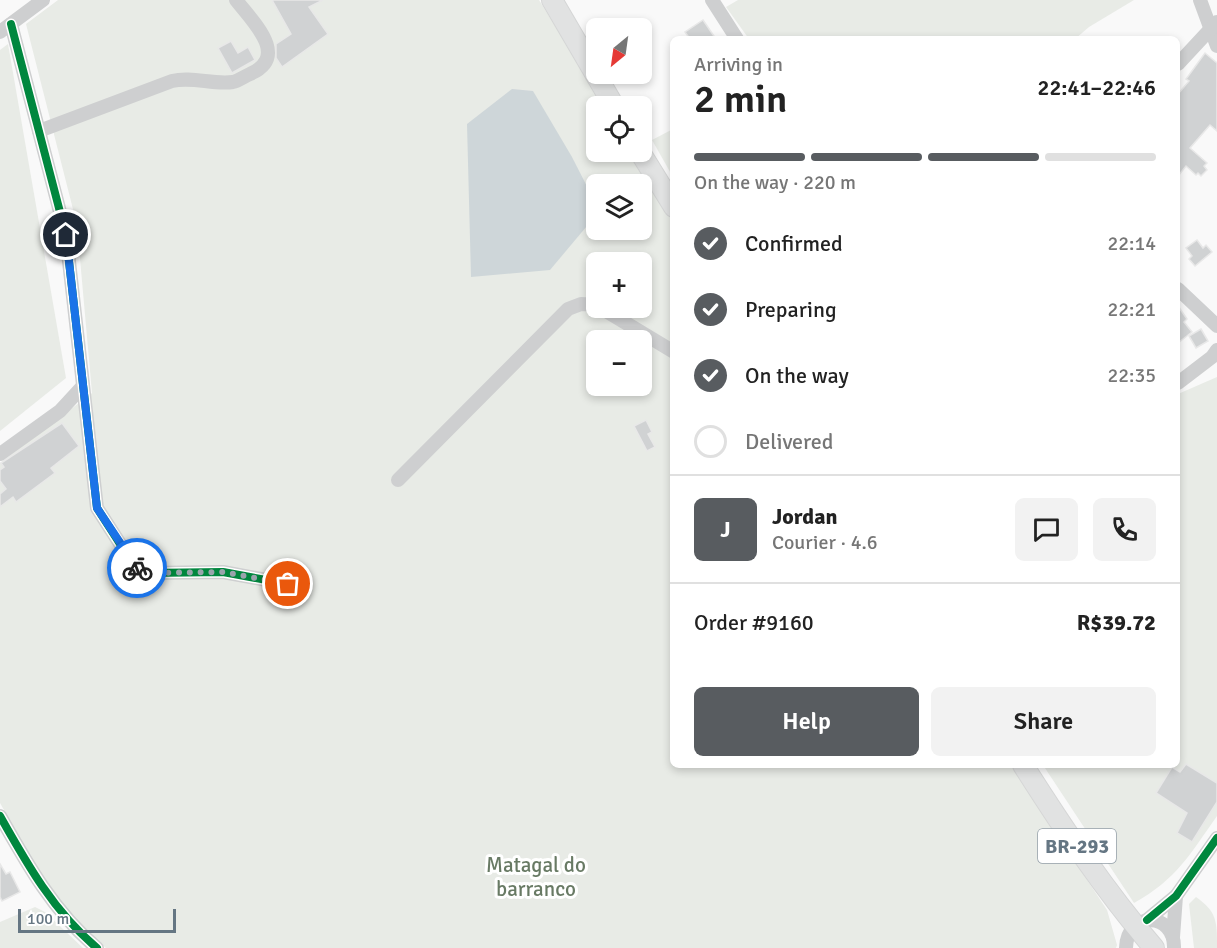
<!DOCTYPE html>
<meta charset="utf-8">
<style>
:root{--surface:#fff;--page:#f2f2f2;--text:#222;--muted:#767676;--line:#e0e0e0;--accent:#585c60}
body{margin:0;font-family:Signika,sans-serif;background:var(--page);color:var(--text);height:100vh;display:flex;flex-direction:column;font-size:22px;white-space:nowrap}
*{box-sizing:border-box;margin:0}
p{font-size:20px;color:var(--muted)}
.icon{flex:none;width:33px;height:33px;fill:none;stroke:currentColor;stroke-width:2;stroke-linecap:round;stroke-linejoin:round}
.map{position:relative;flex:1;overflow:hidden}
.side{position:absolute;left:670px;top:36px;width:510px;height:732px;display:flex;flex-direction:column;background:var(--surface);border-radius:9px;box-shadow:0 3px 9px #0003}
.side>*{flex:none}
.needle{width:39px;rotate:209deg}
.buttons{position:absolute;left:586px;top:18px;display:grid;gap:12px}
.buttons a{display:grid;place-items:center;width:66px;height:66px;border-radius:9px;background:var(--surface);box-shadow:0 3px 9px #0003;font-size:30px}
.scale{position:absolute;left:18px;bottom:15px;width:158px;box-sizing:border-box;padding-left:6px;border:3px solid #657683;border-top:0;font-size:16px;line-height:21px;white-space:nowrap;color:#657683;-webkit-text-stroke:4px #fff;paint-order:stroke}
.pin{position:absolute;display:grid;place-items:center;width:51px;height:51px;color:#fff;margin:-26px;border:3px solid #fff;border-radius:50%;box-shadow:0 2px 6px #0007}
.courier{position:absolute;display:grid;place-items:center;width:60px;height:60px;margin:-30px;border:4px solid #1a73e8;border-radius:50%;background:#fff;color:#222;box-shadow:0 2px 8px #0007}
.summary em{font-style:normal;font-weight:600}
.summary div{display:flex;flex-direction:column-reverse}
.summary{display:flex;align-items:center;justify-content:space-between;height:102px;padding:0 24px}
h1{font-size:39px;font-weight:600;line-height:45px}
.bar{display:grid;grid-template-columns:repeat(4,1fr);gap:9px 6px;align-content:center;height:72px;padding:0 24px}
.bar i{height:8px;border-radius:4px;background:var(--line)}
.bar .active{background:var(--accent)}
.bar p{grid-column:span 4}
.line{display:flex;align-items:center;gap:15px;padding:0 24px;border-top:2px solid var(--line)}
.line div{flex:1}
.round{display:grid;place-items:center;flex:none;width:63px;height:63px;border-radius:9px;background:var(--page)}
ol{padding:0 24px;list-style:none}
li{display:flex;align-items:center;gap:18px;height:66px}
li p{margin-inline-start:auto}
li .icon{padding:6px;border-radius:50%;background:var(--accent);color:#fff;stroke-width:4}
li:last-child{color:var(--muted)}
li i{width:33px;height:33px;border:3px solid var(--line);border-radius:50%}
.button{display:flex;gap:12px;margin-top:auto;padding:12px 24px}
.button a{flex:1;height:69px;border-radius:9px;background:var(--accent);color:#fff;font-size:24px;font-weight:600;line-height:69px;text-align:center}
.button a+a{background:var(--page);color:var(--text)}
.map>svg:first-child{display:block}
.green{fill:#e8ebe6;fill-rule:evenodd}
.water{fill:#ced6d9}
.building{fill:#d0d2d3;stroke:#e8e8e8;stroke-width:1.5}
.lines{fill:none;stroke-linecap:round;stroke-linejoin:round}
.highway-casing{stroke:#d5d6d6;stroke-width:22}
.minor{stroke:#cecfd0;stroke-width:14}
.highway{stroke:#e1e2e2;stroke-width:20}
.cycleway-casing{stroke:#fff;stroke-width:11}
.cycleway{stroke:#00873e;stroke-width:8}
.done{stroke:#99a4ac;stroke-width:6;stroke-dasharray:0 10.8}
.route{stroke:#1a73e8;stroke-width:8}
.labels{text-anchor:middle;stroke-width:6;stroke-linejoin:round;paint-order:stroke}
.shield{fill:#fff;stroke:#939fa8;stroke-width:1.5}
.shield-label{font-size:20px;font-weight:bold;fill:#657683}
.park-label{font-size:21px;fill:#687a64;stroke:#fff}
</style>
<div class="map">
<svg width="1217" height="948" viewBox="0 0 1217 948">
<rect width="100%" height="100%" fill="#f9f9f9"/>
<!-- green -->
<g class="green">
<path d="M58,0H539L605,106H597V152H632L673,219L674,765H1011L1107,910L1117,945L1116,948H106L75,922L37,869L0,803V463L92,393L77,225L26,24ZM597,184H642V230H597ZM597,262H642V308H597ZM597,340H642V386H597Z"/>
<path d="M738,0H1134L1089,27L1075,39H749L726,7Z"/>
<path d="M8,44L66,378L0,431V50Z"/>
<path d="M673,129V177L652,140Z"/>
<path d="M1217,377V816C1190,854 1177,879 1134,903L1043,765H1178V394Z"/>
<path d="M1196,897C1217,912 1217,921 1217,948H1194L1189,904Z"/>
<path d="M35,907L45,912L83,948H0V922Z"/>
</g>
<!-- water -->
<path class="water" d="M512,89L533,91L572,157L597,206V214L550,270L471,277L467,124Z"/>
<!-- building -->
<g class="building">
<path d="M272,0H323L309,7L328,34L282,67L276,58V44L291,34Z"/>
<path d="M703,20L716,39H690L685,32Z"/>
<path d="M231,41L238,53L248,47L255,60L232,73L218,48Z"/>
<path d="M1205,53L1217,63V131L1210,125L1190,148L1207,163L1204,166L1207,170L1201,176L1198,173L1196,175L1186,166L1178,176V94L1189,81L1186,79Z"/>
<path d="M1197,240L1203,248L1206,245L1212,252L1195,266L1189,259L1192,256L1186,248Z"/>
<path d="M1178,306L1187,319L1184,322L1192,332L1178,343Z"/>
<path d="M1201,329L1208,341L1196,348L1189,336Z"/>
<path d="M646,420L652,432L648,434L655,447L647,451L634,426Z"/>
<path d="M62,423L79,446L51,468L55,473L16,502L13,497L0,507V494L6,489L0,481V470L4,467L1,463Z"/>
<path d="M1186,764L1217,783V802L1192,842L1177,833L1187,813L1156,793L1172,767L1180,772Z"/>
<path d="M0,864L6,874L10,872L20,892L2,901L0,897Z"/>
</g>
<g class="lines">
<!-- highway casing -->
<g class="highway-casing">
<g id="highway">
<path d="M552,0L614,106"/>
<path d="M640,152L674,207"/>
<path d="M1023,765C1063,828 1105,891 1154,948"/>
</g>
</g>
<!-- minor -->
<g class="minor">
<path d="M712,0L737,39"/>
<path d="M1200,0L1217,46"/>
<path d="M11,24L66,235L97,508L135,567L147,573L223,572L288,584"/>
<path d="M0,32L43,0"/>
<path d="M1178,64L1217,22"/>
<path d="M39,131L172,81C192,76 213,85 233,82C238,81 245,76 250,74C290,56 253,22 236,0"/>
<path d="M1178,289L1217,326"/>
<path d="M601,308L674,352"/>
<path d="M1178,383L1212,357L1217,350"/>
<path d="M0,454L60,411L83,386"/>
<path d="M398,480L568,309L581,304L597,305"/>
<path d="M0,816C27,864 54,912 97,948"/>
<path d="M1147,920L1176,896L1217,838"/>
<path d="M1173,937L1176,896"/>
<path d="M1126,948C1127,910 1175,912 1174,948"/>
</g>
<!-- highway -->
<use href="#highway" class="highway"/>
<!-- cycleway casing -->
<g class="cycleway-casing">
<g id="cycleway">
<path d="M11,24L66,235L97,508L135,567L147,573L223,572L288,584"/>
<path d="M0,816C27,864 54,912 97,948"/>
<path d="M1147,920L1176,896L1217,838"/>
</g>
</g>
<!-- cycleway -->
<use href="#cycleway" class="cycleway"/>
</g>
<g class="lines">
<!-- done -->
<path class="done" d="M137,568L147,573L223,572L288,584"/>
<!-- route -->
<path class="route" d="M66,235L97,508L137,568"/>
</g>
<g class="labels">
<!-- shield labels -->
<rect class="shield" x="1038" y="829" width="78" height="34" rx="4.5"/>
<g class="shield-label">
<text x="1077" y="853">BR-293</text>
</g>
<!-- park labels -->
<g class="park-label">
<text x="536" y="872">Matagal do<tspan x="536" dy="24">barranco</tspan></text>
</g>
</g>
</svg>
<div class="buttons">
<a><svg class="needle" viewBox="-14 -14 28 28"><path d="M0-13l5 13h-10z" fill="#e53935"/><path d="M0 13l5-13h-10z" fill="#767676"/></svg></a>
<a><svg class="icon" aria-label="locate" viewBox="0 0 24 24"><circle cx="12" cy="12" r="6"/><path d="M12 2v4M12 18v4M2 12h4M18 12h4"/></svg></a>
<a><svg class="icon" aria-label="layers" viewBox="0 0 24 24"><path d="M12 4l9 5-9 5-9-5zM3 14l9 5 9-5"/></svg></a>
<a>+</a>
<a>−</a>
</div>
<div class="scale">100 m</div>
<div class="pin" style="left:288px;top:584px;background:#ea580c"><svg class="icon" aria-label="bag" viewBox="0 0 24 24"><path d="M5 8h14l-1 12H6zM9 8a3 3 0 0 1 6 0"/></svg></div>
<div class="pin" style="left:66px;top:235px;background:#1f2937"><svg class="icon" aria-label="home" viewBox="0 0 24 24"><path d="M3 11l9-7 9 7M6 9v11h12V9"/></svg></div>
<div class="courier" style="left:137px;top:568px"><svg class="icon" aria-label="bike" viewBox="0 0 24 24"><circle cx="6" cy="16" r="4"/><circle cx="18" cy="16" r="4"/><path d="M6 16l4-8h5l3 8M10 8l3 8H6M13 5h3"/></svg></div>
<section class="side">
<div class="summary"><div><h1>2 min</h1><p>Arriving in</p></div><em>22:41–22:46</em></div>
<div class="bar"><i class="active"></i><i class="active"></i><i class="active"></i><i></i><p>On the way · 220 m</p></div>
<ol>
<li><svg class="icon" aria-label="check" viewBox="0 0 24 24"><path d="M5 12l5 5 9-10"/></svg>Confirmed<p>22:14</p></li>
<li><svg class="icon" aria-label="check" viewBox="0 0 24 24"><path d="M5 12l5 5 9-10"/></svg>Preparing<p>22:21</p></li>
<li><svg class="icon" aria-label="check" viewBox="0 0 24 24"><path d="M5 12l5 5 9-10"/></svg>On the way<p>22:35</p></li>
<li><i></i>Delivered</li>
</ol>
<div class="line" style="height:108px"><b class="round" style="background:var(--accent);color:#fff">J</b><div><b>Jordan</b><p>Courier · 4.6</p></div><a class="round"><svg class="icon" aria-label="chat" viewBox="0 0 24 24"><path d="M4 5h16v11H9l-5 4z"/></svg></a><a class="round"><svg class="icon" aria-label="phone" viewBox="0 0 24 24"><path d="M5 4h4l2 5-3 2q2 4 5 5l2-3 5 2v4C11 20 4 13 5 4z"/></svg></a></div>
<div class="line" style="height:78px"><div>Order #9160</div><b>R$39.72</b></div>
<div class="button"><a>Help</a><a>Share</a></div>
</section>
</div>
